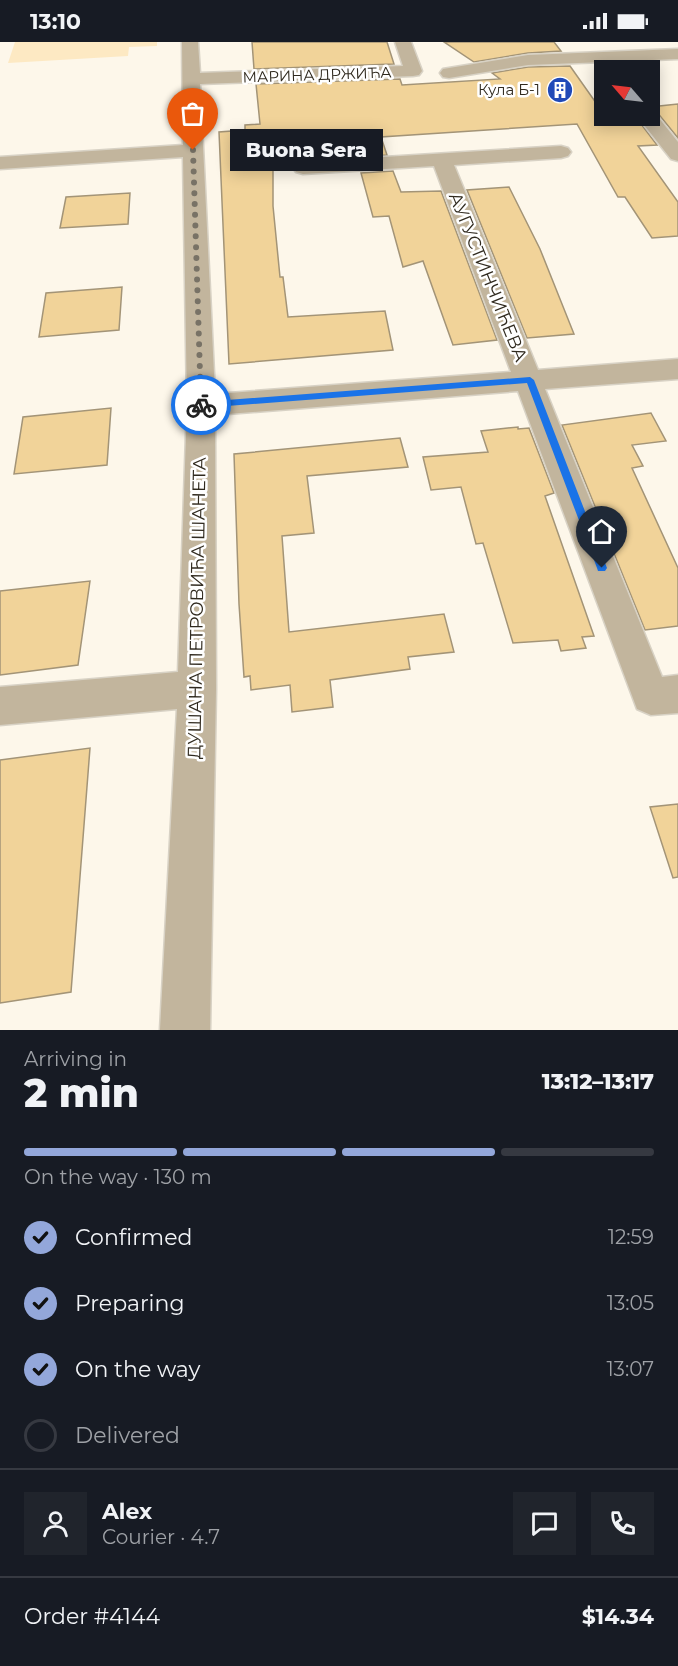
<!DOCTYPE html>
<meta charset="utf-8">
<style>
:root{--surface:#171b24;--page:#20242c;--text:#f1f3f6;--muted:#9ea1a6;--line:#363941;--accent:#93a7da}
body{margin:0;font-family:Montserrat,sans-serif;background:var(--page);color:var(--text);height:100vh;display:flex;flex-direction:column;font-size:22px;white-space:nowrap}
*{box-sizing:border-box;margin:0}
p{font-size:20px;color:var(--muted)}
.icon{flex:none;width:33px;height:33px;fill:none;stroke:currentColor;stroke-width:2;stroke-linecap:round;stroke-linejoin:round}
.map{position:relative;height:988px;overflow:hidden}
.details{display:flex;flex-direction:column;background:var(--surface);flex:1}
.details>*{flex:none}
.needle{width:39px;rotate:298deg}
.buttons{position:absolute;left:594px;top:18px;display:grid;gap:12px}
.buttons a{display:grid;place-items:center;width:66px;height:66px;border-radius:0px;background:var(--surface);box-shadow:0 3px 15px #0003;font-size:30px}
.pin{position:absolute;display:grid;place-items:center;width:51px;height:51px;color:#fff;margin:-62px -26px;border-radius:50% 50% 50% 0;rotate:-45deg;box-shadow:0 0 6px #0007}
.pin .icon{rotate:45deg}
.courier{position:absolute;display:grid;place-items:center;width:60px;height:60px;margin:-30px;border:4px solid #1a73e8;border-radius:50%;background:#fff;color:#222;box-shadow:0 2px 8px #0007}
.bubble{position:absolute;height:42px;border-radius:0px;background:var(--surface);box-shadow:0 3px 15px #0003;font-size:20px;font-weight:800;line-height:42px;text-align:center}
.head em{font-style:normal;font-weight:800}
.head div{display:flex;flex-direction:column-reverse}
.head{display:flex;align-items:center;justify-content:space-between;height:102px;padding:0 24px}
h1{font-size:39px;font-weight:800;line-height:45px}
.bar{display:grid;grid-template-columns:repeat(4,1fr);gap:9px 6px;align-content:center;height:72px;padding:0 24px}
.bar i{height:8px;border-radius:4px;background:var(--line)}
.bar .active{background:var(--accent)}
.bar p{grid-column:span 4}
.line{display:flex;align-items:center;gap:15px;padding:0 24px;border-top:2px solid var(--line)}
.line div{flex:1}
.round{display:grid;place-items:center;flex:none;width:63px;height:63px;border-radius:0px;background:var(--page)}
ol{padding:0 24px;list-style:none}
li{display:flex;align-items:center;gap:18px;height:66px}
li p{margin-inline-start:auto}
li .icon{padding:6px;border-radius:50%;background:var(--accent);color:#111;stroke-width:4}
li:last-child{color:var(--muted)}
li i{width:33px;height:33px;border:3px solid var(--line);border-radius:50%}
.status{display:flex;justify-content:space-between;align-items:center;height:42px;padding:0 30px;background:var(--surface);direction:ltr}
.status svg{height:16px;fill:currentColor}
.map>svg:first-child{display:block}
.built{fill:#fde9c3}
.building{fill:#f1d399;stroke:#a39477;stroke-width:1.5}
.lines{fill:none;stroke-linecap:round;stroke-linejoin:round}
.minor-casing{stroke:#d8d2c5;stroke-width:3}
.minor{fill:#c2b59d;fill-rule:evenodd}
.route{fill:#1a73e8}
.done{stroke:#787266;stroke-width:6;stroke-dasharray:0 10.8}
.labels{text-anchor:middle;stroke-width:5;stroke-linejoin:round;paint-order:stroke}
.far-street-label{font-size:15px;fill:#302a1f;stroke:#fff}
.far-poi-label{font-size:15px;fill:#302a1f;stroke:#fff;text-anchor:end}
.street-label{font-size:18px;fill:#302a1f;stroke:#fff}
</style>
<div class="status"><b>13:10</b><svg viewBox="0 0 49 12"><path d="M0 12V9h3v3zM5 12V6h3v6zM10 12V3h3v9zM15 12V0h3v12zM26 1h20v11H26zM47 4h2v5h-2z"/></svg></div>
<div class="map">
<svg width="678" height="988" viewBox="0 0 678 988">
<rect width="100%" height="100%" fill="#fdf7ea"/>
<!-- built -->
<path class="built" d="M15,0H157V4L129,5L128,14L8,21Z"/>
<!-- building -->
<g class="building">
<path d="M252,0H387L394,22L254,27Z"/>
<path d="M444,0H554L561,9L528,11L474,20Z"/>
<path d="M570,24L601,68H604V74H635L657,103L638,104L678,160V194L652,196L625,155H618L577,82L381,95L387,113L356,114L351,98L273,103V164L280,235H283L288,275L385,269L393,308L229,322L219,90L245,88V83L260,82L256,42L400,37L402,43L500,37L492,31L528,25Z"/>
<path d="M678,62V96L656,69L650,67V65Z"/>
<path d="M393,129L401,150L441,149L497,298L453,303L423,219L403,225L389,174L373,175L361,131Z"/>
<path d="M509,145L540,207L574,292L527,296L467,148Z"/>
<path d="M130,151L128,182L60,186L66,155Z"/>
<path d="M122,245L119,288L39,295L46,251Z"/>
<path d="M111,366L107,423L14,432L23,375Z"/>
<path d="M651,371L666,399L632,403L643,424L632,426L678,526V584L645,588L562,383Z"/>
<path d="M518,385V387L529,386L554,451L545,454L594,594L582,595L586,606L561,609L558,598L513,601L483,501L476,502L461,445L431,448L423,415L488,410L481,389Z"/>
<path d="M400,396L408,425L307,434L314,491L282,494L289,590L444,572L454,610L408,615L410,627L330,638L333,665L292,670L290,643L251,648L250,634L244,635L239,562L234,412Z"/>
<path d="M90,539L78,623L0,633V549Z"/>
<path d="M90,706L71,950L0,961V718Z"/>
<path d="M678,762V835L673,836L650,765Z"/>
</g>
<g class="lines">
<!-- minor casing -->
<g class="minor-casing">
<g id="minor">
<path d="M182,0H198L200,31L403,24L395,0H411L422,29L419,33L413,34L200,42L215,352L511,330L434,124L303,132L296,130L293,126L296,122L303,120L561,104L568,106L571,110L568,114L561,116L454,123L538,328L678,317V337L545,347L662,635L678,633V671L651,673L637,667L518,349L215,373L216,647L210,988H160L177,667L0,683V645L178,630L187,364L183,115L0,127V115L183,103Z"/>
<path d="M678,7V17L528,23L449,36L443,35L440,31L443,27L449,26L528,13Z"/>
<path d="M650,69L654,70L678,100V119L671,117L637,74H650Z"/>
</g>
</g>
<!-- minor -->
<use href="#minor" class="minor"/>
</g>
<!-- route -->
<path class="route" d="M530,335L534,338L607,526L605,529H598L597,526L527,341L201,366L197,363L201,360Z"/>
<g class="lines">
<!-- done -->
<path class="done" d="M193,108L201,363"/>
</g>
<!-- icons -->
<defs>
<g id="building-disc" transform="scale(1.35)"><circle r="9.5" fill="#204ab8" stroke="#fff"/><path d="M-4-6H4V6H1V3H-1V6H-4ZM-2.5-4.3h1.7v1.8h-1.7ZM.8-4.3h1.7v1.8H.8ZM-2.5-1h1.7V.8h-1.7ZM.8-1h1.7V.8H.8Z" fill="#fff"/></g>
</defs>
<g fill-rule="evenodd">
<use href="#building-disc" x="560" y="48"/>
</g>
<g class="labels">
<!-- far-street labels -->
<g class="far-street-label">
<text transform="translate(317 33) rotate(-2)" y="5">МАРИНА ДРЖИЋА</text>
</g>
<!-- far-poi labels -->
<g class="far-poi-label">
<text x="540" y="53">Кула Б-1</text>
</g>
<!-- street labels -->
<g class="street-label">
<text transform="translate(488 235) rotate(68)" y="6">АУГУСТИНЧИЋЕВА</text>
<text transform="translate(197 566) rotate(-89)" y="6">ДУШАНА ПЕТРОВИЋА ШАНЕТА</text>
</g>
</g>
</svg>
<div class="buttons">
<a><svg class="needle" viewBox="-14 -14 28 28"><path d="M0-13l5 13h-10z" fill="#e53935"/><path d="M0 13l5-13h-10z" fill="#9ea1a6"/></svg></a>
</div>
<div class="pin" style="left:193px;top:108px;background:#ea580c"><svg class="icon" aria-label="bag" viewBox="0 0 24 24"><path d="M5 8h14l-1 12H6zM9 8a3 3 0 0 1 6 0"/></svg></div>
<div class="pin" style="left:602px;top:526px;background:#1f2937"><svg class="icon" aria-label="home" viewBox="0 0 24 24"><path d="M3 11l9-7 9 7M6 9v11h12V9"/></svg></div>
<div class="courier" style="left:201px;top:363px"><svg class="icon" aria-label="bike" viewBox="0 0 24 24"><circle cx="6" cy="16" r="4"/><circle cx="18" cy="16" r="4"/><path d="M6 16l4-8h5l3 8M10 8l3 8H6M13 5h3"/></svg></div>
<div class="bubble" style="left:230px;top:87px;width:153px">Buona Sera</div>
</div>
<section class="details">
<div class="head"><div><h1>2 min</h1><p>Arriving in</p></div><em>13:12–13:17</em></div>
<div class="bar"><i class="active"></i><i class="active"></i><i class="active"></i><i></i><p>On the way · 130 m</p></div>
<ol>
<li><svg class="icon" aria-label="check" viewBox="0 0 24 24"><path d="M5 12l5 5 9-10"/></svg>Confirmed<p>12:59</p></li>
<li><svg class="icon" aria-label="check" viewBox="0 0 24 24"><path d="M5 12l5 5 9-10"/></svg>Preparing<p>13:05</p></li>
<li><svg class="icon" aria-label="check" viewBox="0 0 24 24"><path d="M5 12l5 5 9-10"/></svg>On the way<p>13:07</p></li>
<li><i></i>Delivered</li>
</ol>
<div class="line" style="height:108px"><a class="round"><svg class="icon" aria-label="person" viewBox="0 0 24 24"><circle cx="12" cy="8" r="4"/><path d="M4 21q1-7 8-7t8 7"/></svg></a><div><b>Alex</b><p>Courier · 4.7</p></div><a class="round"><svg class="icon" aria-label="chat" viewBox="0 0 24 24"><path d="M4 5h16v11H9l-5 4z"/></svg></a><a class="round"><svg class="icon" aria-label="phone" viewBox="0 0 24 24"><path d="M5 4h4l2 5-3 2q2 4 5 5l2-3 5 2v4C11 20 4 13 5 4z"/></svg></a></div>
<div class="line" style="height:78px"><div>Order #4144</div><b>$14.34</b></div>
</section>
